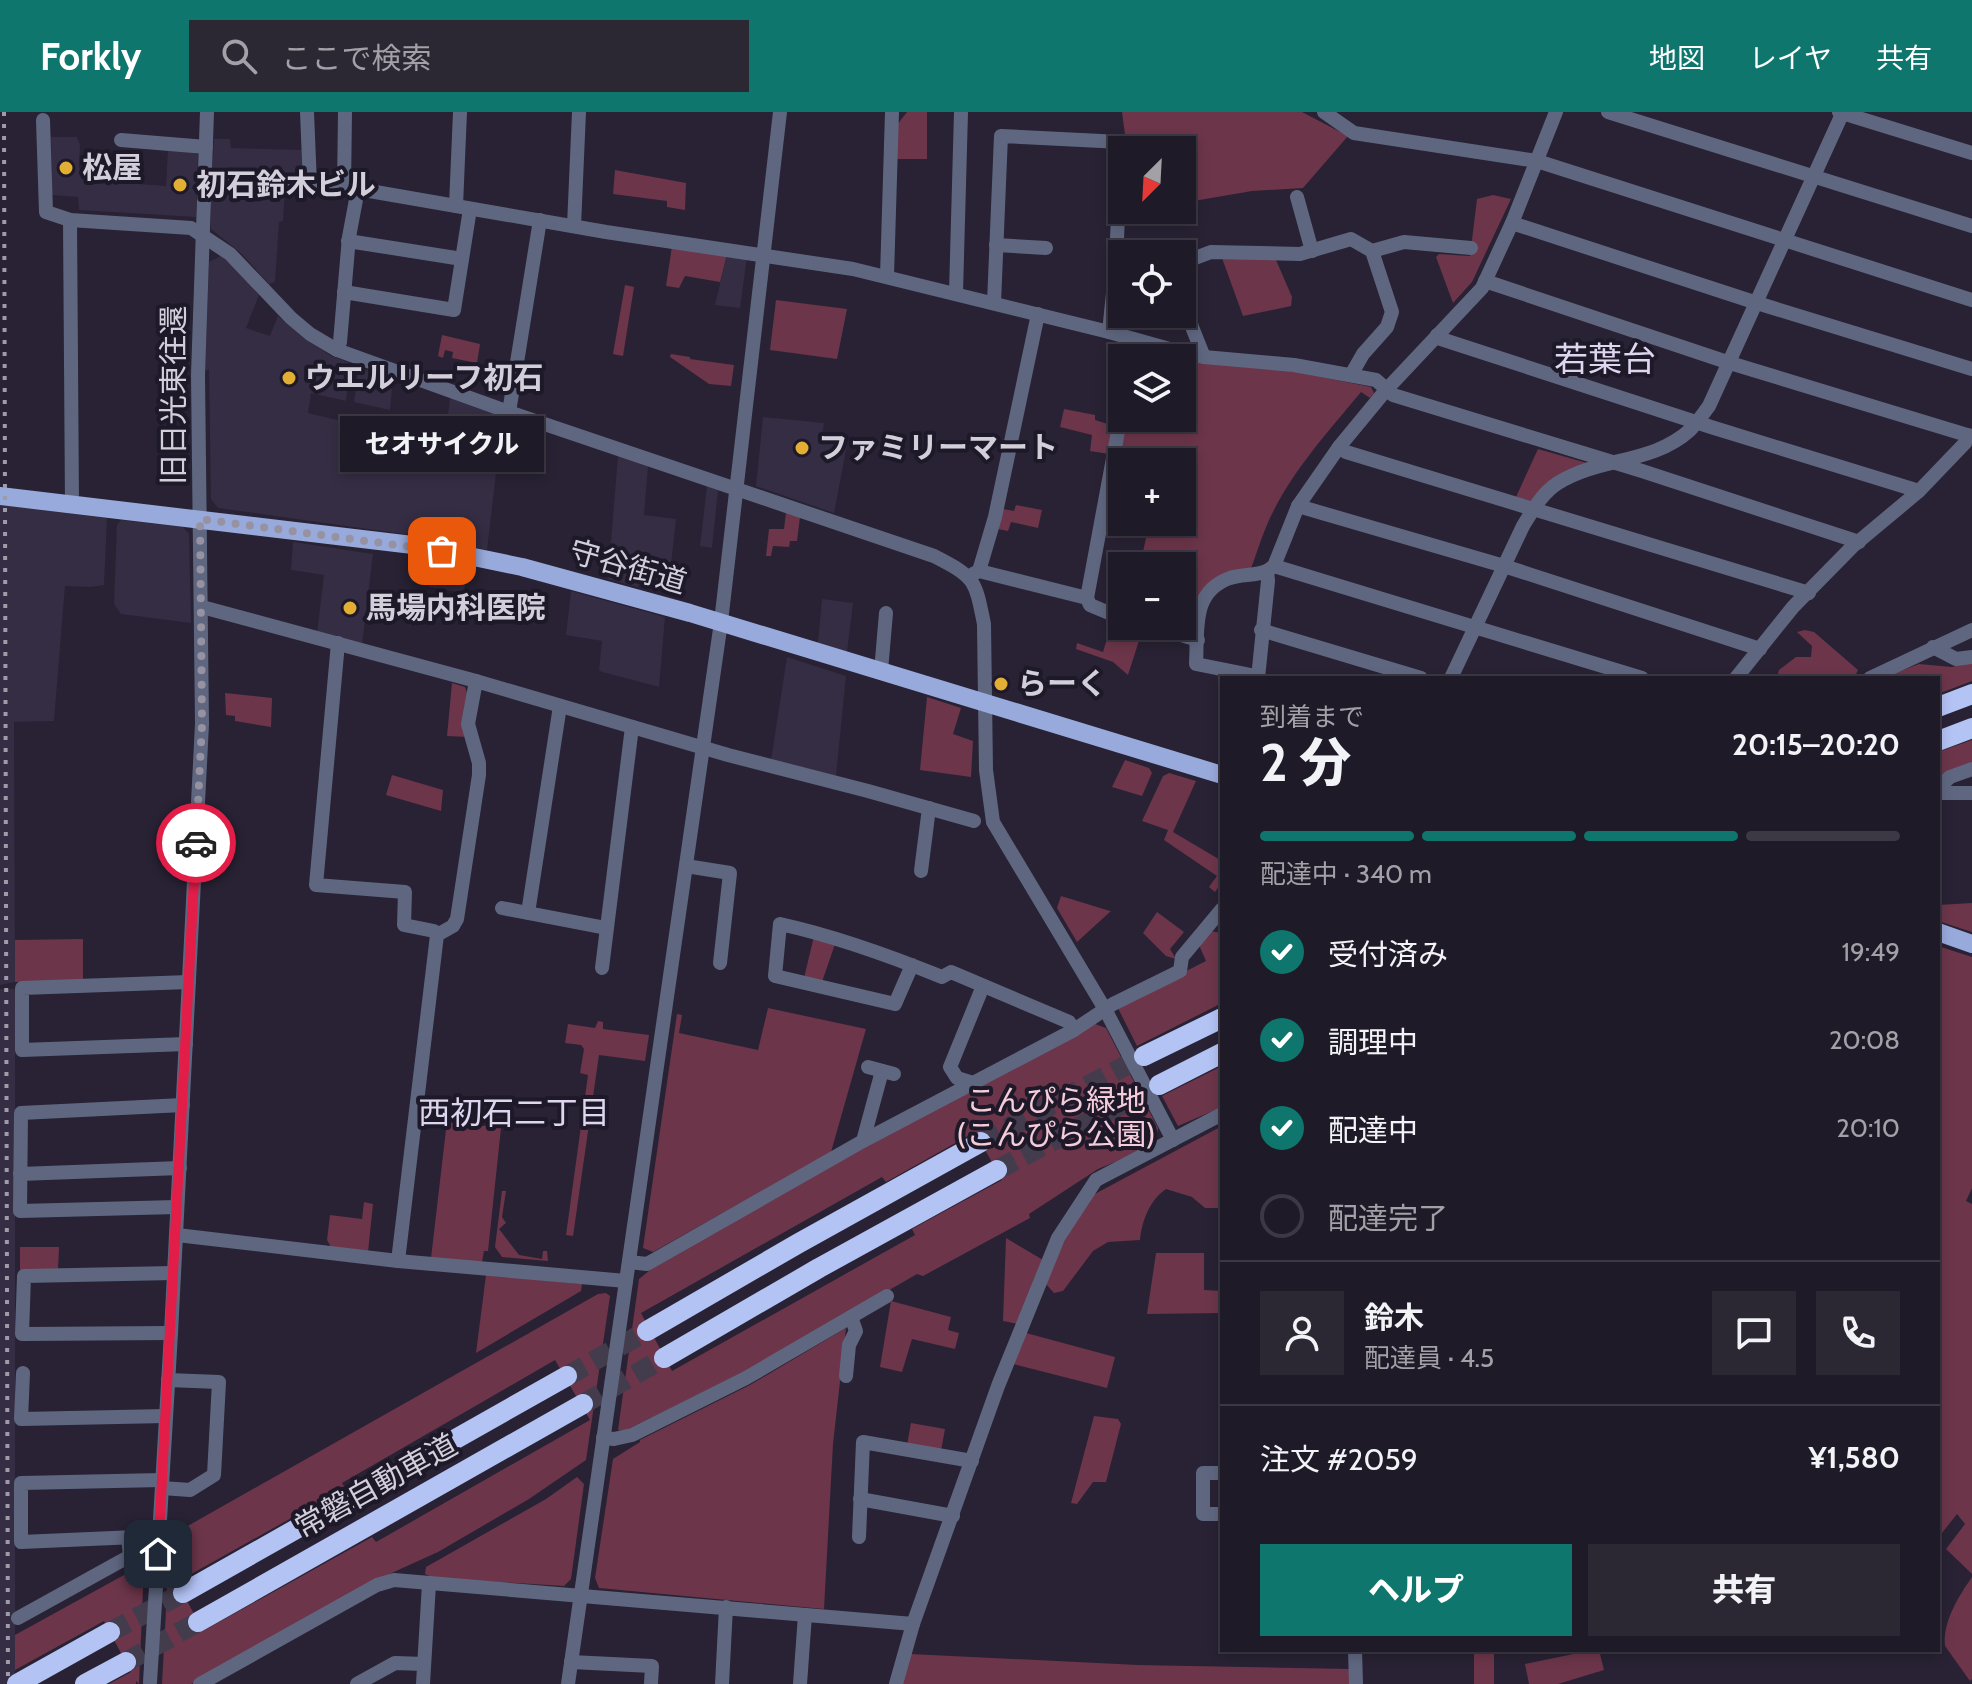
<!DOCTYPE html>
<html lang="ja">
<meta charset="utf-8">
<style>
:root{--surface:#1e1a27;--page:#2b2733;--text:#f1f3f6;--muted:#a1a1a7;--line:#3c3844;--accent:#0f766e}
body{margin:0;font-family:Cabin,"Noto Sans JP",sans-serif;background:var(--page);color:var(--text);height:100vh;display:flex;flex-direction:column;font-size:30px;white-space:nowrap}
*{box-sizing:border-box;margin:0}
p{font-size:26px;color:var(--muted)}
.icon{flex:none;width:44px;height:44px;fill:none;stroke:currentColor;stroke-width:2;stroke-linecap:round;stroke-linejoin:round}
.map{position:relative;flex:1;overflow:hidden}
.panel{position:absolute;left:1220px;top:564px;width:720px;height:976px;display:flex;flex-direction:column;background:var(--surface);border-radius:0px;box-shadow:0 4px 12px #0003,0 0 0 2px var(--line)}
.panel>*{flex:none}
.needle{width:52px;rotate:204deg}
.fabs{position:absolute;left:1108px;top:24px;display:grid;gap:16px}
.fabs a{display:grid;place-items:center;width:88px;height:88px;border-radius:0px;background:var(--surface);box-shadow:0 4px 12px #0003,0 0 0 2px var(--line);font-size:40px}
.pin{position:absolute;display:grid;place-items:center;width:68px;height:68px;color:#fff;margin:-34px;border-radius:16px;box-shadow:0 4px 12px #0006}
.courier{position:absolute;display:grid;place-items:center;width:80px;height:80px;margin:-40px;border:6px solid #e11d48;border-radius:50%;background:#fff;color:#222;box-shadow:0 2px 10px #0007}
.bubble{position:absolute;height:56px;border-radius:0px;background:var(--surface);box-shadow:0 4px 12px #0003,0 0 0 2px var(--line);font-size:26px;font-weight:800;line-height:56px;text-align:center}
.summary em{font-style:normal;font-weight:800}
.summary div{display:flex;flex-direction:column-reverse}
.summary{display:flex;align-items:center;justify-content:space-between;height:136px;padding:0 40px}
h1{font-size:52px;font-weight:800;line-height:60px}
.bar{display:grid;grid-template-columns:repeat(4,1fr);gap:12px 8px;align-content:center;height:96px;padding:0 40px}
.bar i{height:10px;border-radius:6px;background:var(--line)}
.bar .active{background:var(--accent)}
.bar p{grid-column:span 4}
.line{display:flex;align-items:center;gap:20px;padding:0 40px;border-top:2px solid var(--line)}
.line div{flex:1}
.round{display:grid;place-items:center;flex:none;width:84px;height:84px;border-radius:0px;background:var(--page)}
ol{padding:0 40px;list-style:none}
li{display:flex;align-items:center;gap:24px;height:88px}
li p{margin-inline-start:auto}
li .icon{padding:8px;border-radius:50%;background:var(--accent);color:#fff;stroke-width:4}
li:last-child{color:var(--muted)}
li i{width:44px;height:44px;border:4px solid var(--line);border-radius:50%}
.primary-button{display:flex;gap:16px;margin-top:auto;padding:16px 40px}
.primary-button a{flex:1;height:92px;border-radius:0px;background:var(--accent);color:#fff;font-size:32px;font-weight:800;line-height:92px;text-align:center}
.primary-button a+a{background:var(--page);color:var(--text)}
header{display:flex;align-items:center;gap:48px;box-sizing:border-box;height:112px;padding:0 40px;background:var(--accent);color:#fff}
header strong{font-size:38px}
nav{display:flex;gap:44px;margin-inline-start:auto;font-size:28px}
.search{width:560px;height:72px;background:var(--page);display:flex;align-items:center;gap:20px;box-sizing:border-box;padding:0 28px;border-radius:0px;color:var(--muted);font-size:30px}
.map>svg:first-child{display:block}
.built{fill:#352d43}
.green{fill:#6c354a;fill-rule:evenodd}
.lines{fill:none;stroke-linecap:round;stroke-linejoin:round}
.highway-tunnel{stroke:#423c4d;stroke-width:20;stroke-dasharray:20 10;stroke-linecap:butt}
.minor{stroke:#5f6780;stroke-width:14}
.major{stroke:#98a9db;stroke-width:18}
.highway{stroke:#b3c3f4;stroke-width:20}
.rail{stroke:#9f9ba9;stroke-width:4;stroke-dasharray:4 8;stroke-linecap:butt}
.minor-bridge{stroke:#5f6780;stroke-width:14}
.done{stroke:#9692a1;stroke-width:8;stroke-dasharray:0 14.4}
.route{stroke:#e11d48;stroke-width:10}
.poi-dot{fill:#e2af34;stroke:#1e1929;stroke-width:3}
.labels{text-anchor:middle;stroke-width:8;stroke-linejoin:round;paint-order:stroke}
.poi-label{font-size:30px;font-weight:bold;fill:#d2cfdb;stroke:#1e1929;text-anchor:start}
.street-label{font-size:30px;fill:#d2cfdb;stroke:#1e1929}
.park-label{font-size:30px;fill:#f5cdda;stroke:#1e1929}
.neighbourhood-label{font-size:32px;fill:#ddd6ee;stroke:#1e1929}
.quarter-label{font-size:34px;fill:#ddd6ee;stroke:#1e1929}
</style>
<header>
<strong>Forkly</strong>
<div class="search"><svg class="icon" aria-label="search" viewBox="0 0 24 24"><circle cx="10" cy="10" r="6"/><path d="M15 15l6 6"/></svg>ここで検索</div>
<nav><a>地図</a><a>レイヤ</a><a>共有</a></nav>
</header>
<div class="map">
<svg width="1972" height="1572" viewBox="0 0 1972 1572">
<rect width="100%" height="100%" fill="#282234"/>
<!-- built -->
<g class="built">
<path d="M51,25H77L80,33L79,57L125,62V71L166,74L168,37L194,39L198,43L196,105L79,98L78,85L52,83Z"/>
<path d="M214,27H230L231,36L304,38V69L212,66Z"/>
<path d="M215,75L285,78L283,109L279,110L275,170L269,172L241,141L211,117V79Z"/>
<path d="M727,142L747,145L740,196L715,193Z"/>
<path d="M221,144L237,157L259,183L246,216L270,224L278,204L304,226L331,244L350,251L346,289L311,281L308,301L387,320L383,348L442,355L450,286L506,305L501,319L487,438L439,427L218,396L211,387L209,257L205,259L209,150Z"/>
<path d="M359,255L393,267L390,298L354,290Z"/>
<path d="M763,305L824,311L821,328L847,333L834,401L756,374Z"/>
<path d="M618,343L648,354L644,403L676,407L669,471L640,463L638,475L608,467Z"/>
<path d="M707,374L718,378L712,436L700,434Z"/>
<path d="M0,393L107,406L104,473L91,475L65,474L54,609L14,610L15,870L0,873Z"/>
<path d="M121,408L183,415L189,422L191,511L121,502L114,492L117,413Z"/>
<path d="M293,430L373,442L362,533L317,521L324,463L291,458Z"/>
<path d="M433,448L467,455L464,481L429,475Z"/>
<path d="M571,479L665,505L659,575L599,559L602,529L566,523Z"/>
<path d="M822,487L853,491L847,540L818,531Z"/>
<path d="M787,545L846,564L836,664L771,648Z"/>
<path d="M0,877H14L15,880V1572H0Z"/>
</g>
<!-- green -->
<g class="green">
<path d="M907,0H927V47H896L897,13Z"/>
<path d="M1122,0H1302L1348,24L1303,76L1252,79L1182,91V38H1127Z"/>
<path d="M615,58L686,71L685,98L667,95V89L613,82Z"/>
<path d="M1493,83L1511,87L1472,170L1453,191L1436,145L1439,142L1470,144L1477,87Z"/>
<path d="M672,134L727,142L720,170L685,164L679,176L666,174Z"/>
<path d="M1222,146L1276,148L1292,185L1291,194L1243,204Z"/>
<path d="M625,173L634,175L623,244L613,242Z"/>
<path d="M776,188L847,197L837,247L770,238Z"/>
<path d="M442,223L480,232L477,251L452,246L453,240L445,238L443,246L438,244Z"/>
<path d="M671,242L690,245V247L734,253L731,274L709,272L670,245Z"/>
<path d="M1182,246L1291,259L1371,275L1374,281L1370,286L1361,280C1328,320 1292,359 1270,406C1262,423 1257,441 1250,459L1222,465L1194,523L1163,514H1182V454H1140L1149,412L1183,418L1190,386L1182,384V350H1122V371L1116,370L1126,306H1182Z"/>
<path d="M1064,297L1095,303V308L1114,314L1109,342L1090,339L1092,323L1060,315Z"/>
<path d="M1538,337L1587,351L1533,391L1516,385Z"/>
<path d="M1016,393L1042,398L1038,416L1011,410L1008,419L998,417L1003,397L1014,399Z"/>
<path d="M786,400L800,405L797,429H790L789,435L773,434L771,444H766L769,417H784Z"/>
<path d="M1113,507L1122,510V514L1143,516L1128,563L1113,550L1076,537L1077,531L1103,540Z"/>
<path d="M1805,518L1814,520L1858,558L1854,566H1777L1779,558L1796,545H1811L1812,534L1797,520Z"/>
<path d="M1972,549V569L1938,582V566H1882L1919,552L1952,555Z"/>
<path d="M452,571L465,575L468,584L467,625L447,624Z"/>
<path d="M225,581L272,586L271,615L235,609V604L226,603Z"/>
<path d="M927,585L961,596L953,622L973,629L971,665L920,658Z"/>
<path d="M1972,628V651L1938,669V640Z"/>
<path d="M1125,648L1149,656L1152,661L1142,684L1112,675Z"/>
<path d="M1169,661L1196,669L1173,720L1222,749V770L1215,780L1209,775L1217,764L1164,728L1168,718L1142,709L1163,664Z"/>
<path d="M392,663L443,678L441,699L386,683Z"/>
<path d="M1061,784L1110,799H1111L1077,830L1057,796Z"/>
<path d="M1972,791V820L1938,809V793Z"/>
<path d="M1157,800L1184,820L1170,837L1176,847L1166,844L1143,821Z"/>
<path d="M1210,819L1222,821V891L1137,934L1117,894L1206,849L1199,833Z"/>
<path d="M814,824L835,832L822,870L804,866Z"/>
<path d="M83,827V868L15,870V828Z"/>
<path d="M1938,834L1972,845V1076L1966,1089L1972,1092V1462L1946,1437L1965,1412L1957,1402L1938,1426Z"/>
<path d="M768,896L866,917L831,1040L653,1140L643,1136L677,902L682,903L679,921L758,938Z"/>
<path d="M598,909L603,910V917L649,923L645,949L599,943L573,1124L566,1123L588,963L580,961L584,937L581,933L565,931L568,912L595,916Z"/>
<path d="M1095,912L1106,916L1158,1016L1156,1028L1132,1043L1098,1057L1029,1102L1030,1106L923,1164L917,1162L763,1251L624,1319L618,1318L639,1167L650,1158L851,1043ZM975,1020L1002,1068L912,1117L915,1123L672,1259L641,1201L882,1065L886,1070Z"/>
<path d="M1222,954V995L1178,1014L1162,984Z"/>
<path d="M447,1009L501,1016L488,1139H484L482,1150L431,1146Z"/>
<path d="M1222,1014V1096H1205L1192,1085L1166,1077C1150,1088 1142,1108 1140,1128L1108,1130L1093,1139L1063,1179L1054,1181L1044,1170L1061,1129L1091,1084Z"/>
<path d="M502,1079H506L502,1105L506,1111L499,1117L519,1143L542,1147L543,1139H547L548,1149L502,1145L495,1135Z"/>
<path d="M364,1090L373,1092L368,1140L331,1135L327,1128L330,1103L362,1107Z"/>
<path d="M1006,1126L1043,1148L1018,1212L1003,1209Z"/>
<path d="M20,1135H59L58,1158L20,1159Z"/>
<path d="M1156,1141H1204V1178L1222,1179V1201L1147,1202Z"/>
<path d="M486,1163L582,1172L581,1179L476,1241Z"/>
<path d="M606,1181L610,1184L586,1348L529,1387L438,1440L385,1464L191,1572H162L170,1424L598,1182ZM555,1248L590,1308L376,1430L372,1425L203,1519L177,1470L345,1376L342,1371Z"/>
<path d="M891,1189L951,1205L948,1218L959,1221L955,1237L912,1227L902,1260L880,1255Z"/>
<path d="M846,1216L833,1332L824,1497L599,1476L595,1466L613,1347L640,1330V1328L750,1273Z"/>
<path d="M1026,1221L1115,1245L1107,1276L1013,1252Z"/>
<path d="M1094,1304L1118,1307L1121,1312L1106,1370H1093L1077,1392L1071,1391Z"/>
<path d="M911,1311L945,1317L941,1339L907,1333Z"/>
<path d="M577,1365L584,1372L571,1467L564,1474L434,1466L425,1462L426,1455L546,1387Z"/>
<path d="M144,1452L139,1572L136,1569V1572H109L131,1560L104,1509L15,1558V1523Z"/>
<path d="M1972,1465V1567L1970,1569L1945,1534C1942,1510 1959,1484 1972,1465Z"/>
<rect x="1474" y="1538" width="20" height="34"/>
<path d="M1593,1538H1599L1604,1558L1558,1572H1529L1525,1552Z"/>
<path d="M910,1542L1138,1553L1352,1557V1572H900Z"/>
</g>
<g class="lines">
<!-- highway-tunnel -->
<g class="highway-tunnel">
<path d="M981,1030L1144,944"/>
<path d="M997,1058L1159,973"/>
<path d="M567,1264L647,1219"/>
<path d="M583,1292L664,1246"/>
<path d="M110,1520L183,1481"/>
<path d="M126,1550L198,1510"/>
</g>
<!-- minor -->
<g class="minor">
<path d="M307,0L310,73"/>
<path d="M1324,0L1354,21L1537,49L1972,188"/>
<path d="M1608,0L1972,114"/>
<path d="M1839,0L1972,41"/>
<path d="M43,8L46,100L70,108L191,116L230,142L291,206L310,222L337,238L509,300L934,444C975,465 975,467 984,512L986,658L993,710L1106,899L1173,1028"/>
<path d="M121,28L206,35"/>
<path d="M205,71L358,77L606,120L853,157L1109,220L1180,240L1204,245L1294,253L1376,268L1393,283L1642,359L1859,430"/>
<path d="M344,76L345,0"/>
<path d="M1297,85L1312,139"/>
<path d="M456,94L460,0"/>
<path d="M70,108L72,392"/>
<path d="M1512,111L1757,191L1972,257"/>
<path d="M574,114L579,0"/>
<path d="M348,129L462,147"/>
<path d="M996,133L1046,136"/>
<path d="M1182,151L1211,140L1300,142L1351,127L1372,139L1404,130L1471,136"/>
<path d="M887,164L892,0"/>
<path d="M1485,169L1730,251L1967,323"/>
<path d="M1182,176L1192,215L1204,245"/>
<path d="M344,180L454,198L470,97"/>
<path d="M956,181L961,0"/>
<path d="M994,191L1001,24L1121,30L1116,152L1109,220"/>
<path d="M1437,223L1441,227L1711,315L1919,379"/>
<path d="M337,238L340,230L349,125L358,77"/>
<path d="M1130,246L1133,227"/>
<path d="M1351,263L1363,242L1387,215L1392,200L1372,139"/>
<path d="M509,300L540,108"/>
<path d="M1339,335L1346,340L1809,481"/>
<path d="M1298,394L1504,454L1760,537"/>
<path d="M1274,454L1642,566"/>
<path d="M979,459L995,405L1038,202"/>
<path d="M973,462L979,459L1087,486L1090,493L1114,503"/>
<path d="M1087,486L1122,298"/>
<path d="M202,495L476,569L728,643L868,679L974,709"/>
<path d="M1151,514L1198,528"/>
<path d="M1261,518L1421,566"/>
<path d="M338,531L316,773L405,780L404,813L434,819L437,823L453,814L457,807L479,663V651L468,612L476,569"/>
<path d="M1933,535L1956,547L1972,545"/>
<path d="M881,559L886,501"/>
<path d="M1256,564L1196,552C1198,517 1191,480 1230,466C1242,462 1255,464 1267,459"/>
<path d="M1258,566L1268,469L1267,459L1274,454L1298,394L1339,335L1386,278L1482,176L1512,111L1556,0"/>
<path d="M1451,566L1523,414C1533,398 1542,381 1558,371C1599,345 1653,352 1690,318C1697,311 1703,302 1709,294L1843,0"/>
<path d="M1736,566L1793,495L1852,435L1919,379L1965,331L1967,323L1972,324"/>
<path d="M1870,566L1972,518"/>
<path d="M560,594L528,801L606,816"/>
<path d="M1938,676L1950,665L1972,657"/>
<path d="M1938,681H1972"/>
<path d="M686,754L730,761L720,851"/>
<path d="M921,759L929,696"/>
<path d="M502,796L528,801"/>
<path d="M912,853L895,892L775,864L780,812C835,824 890,844 942,865L951,860L1069,910L1074,918"/>
<path d="M602,856L632,615"/>
<path d="M186,932L22,938V876L189,870"/>
<path d="M868,955L894,962"/>
<path d="M973,971L957,966L950,955L983,874"/>
<path d="M863,1029L882,959"/>
<path d="M20,1062L180,1056"/>
<path d="M177,1095L20,1099L21,1001L183,993"/>
<path d="M177,1123L398,1149L626,1169"/>
<path d="M398,1149L437,823"/>
<path d="M629,1150L647,1152L863,1029L1074,918L1113,892L1180,859L1182,845L1222,797"/>
<path d="M171,1221L22,1222L24,1164L174,1161"/>
<path d="M23,1261L21,1307L166,1304"/>
<path d="M846,1264L849,1233L856,1219L851,1205"/>
<path d="M603,1326L614,1327L632,1323L746,1266L887,1184"/>
<path d="M1222,1361H1203V1402H1222"/>
<path d="M162,1376L190,1378L214,1363L219,1270L168,1268"/>
<path d="M860,1387L953,1404"/>
<path d="M159,1424L21,1430V1371L162,1368"/>
<path d="M859,1425L863,1330L972,1349"/>
<path d="M157,1459L171,1221L202,612L198,263L207,0"/>
<path d="M18,1506L130,1444L128,1426"/>
<path d="M1355,1538L1356,1572"/>
<path d="M571,1550L652,1554L651,1572"/>
<path d="M200,1572L377,1473L394,1468L913,1512L998,1274L1058,1126L1096,1068L1222,1002"/>
<path d="M357,1572L395,1551L424,1552"/>
<path d="M423,1572L429,1472"/>
<path d="M568,1572L721,510L780,0"/>
<path d="M722,1572L726,1495"/>
<path d="M800,1572L805,1503"/>
<path d="M896,1572L913,1512"/>
</g>
<!-- major -->
<g class="major">
<path d="M0,384L421,434L522,455L690,501L1222,663"/>
<path d="M1938,820L1972,832"/>
</g>
<!-- highway -->
<g class="highway">
<path d="M1938,595L1972,582"/>
<path d="M1938,629L1972,616"/>
<path d="M1144,944L1222,906"/>
<path d="M1159,973L1222,941"/>
<path d="M647,1219L799,1131L981,1030"/>
<path d="M664,1246L819,1156L997,1058"/>
<path d="M183,1481L567,1264"/>
<path d="M198,1510L583,1292"/>
<path d="M17,1572L110,1520"/>
<path d="M85,1572L126,1550"/>
</g>
<!-- rail -->
<path class="rail" d="M4,0L8,1572"/>
<!-- minor-bridge -->
<path class="minor-bridge" d="M150,1570L157,1459"/>
</g>
<g class="lines">
<!-- done -->
<path class="done" d="M196,731L202,612L200,407L442,439"/>
<!-- route -->
<path class="route" d="M158,1442L196,731"/>
</g>
<!-- markers -->
<g class="poi-dot">
<circle cx="66" cy="56" r="8"/>
<circle cx="180" cy="73" r="8"/>
<circle cx="289" cy="266" r="8"/>
<circle cx="802" cy="336" r="8"/>
<circle cx="350" cy="496" r="8"/>
<circle cx="1001" cy="572" r="8"/>
</g>
<g class="labels">
<!-- poi labels -->
<g class="poi-label">
<text x="82" y="66">松屋</text>
<text x="196" y="83">初石鈴木ビル</text>
<text x="305" y="276">ウエルリーフ初石</text>
<text x="818" y="346">ファミリーマート</text>
<text x="366" y="506">馬場内科医院</text>
<text x="1017" y="582">らーく</text>
</g>
<!-- street labels -->
<g class="street-label">
<text transform="translate(174 283) rotate(-90)" y="10">旧日光東往還</text>
<text transform="translate(628 455) rotate(16)" y="10">守谷街道</text>
<text transform="translate(376 1374) rotate(-29)" y="10">常磐自動車道</text>
</g>
<!-- park labels -->
<g class="park-label">
<text x="1056" y="999">こんぴら緑地<tspan x="1056" dy="34">(こんぴら公園)</tspan></text>
</g>
<!-- neighbourhood labels -->
<g class="neighbourhood-label">
<text x="514" y="1012">西初石二丁目</text>
</g>
<!-- quarter labels -->
<g class="quarter-label">
<text x="1605" y="259">若葉台</text>
</g>
</g>
</svg>
<div class="fabs">
<a><svg class="needle" viewBox="-14 -14 28 28"><path d="M0-13l5 13h-10z" fill="#e53935"/><path d="M0 13l5-13h-10z" fill="#a1a1a7"/></svg></a>
<a><svg class="icon" aria-label="locate" viewBox="0 0 24 24"><circle cx="12" cy="12" r="6"/><path d="M12 2v4M12 18v4M2 12h4M18 12h4"/></svg></a>
<a><svg class="icon" aria-label="layers" viewBox="0 0 24 24"><path d="M12 4l9 5-9 5-9-5zM3 14l9 5 9-5"/></svg></a>
<a>+</a>
<a>−</a>
</div>
<div class="pin" style="left:442px;top:439px;background:#ea580c"><svg class="icon" aria-label="bag" viewBox="0 0 24 24"><path d="M5 8h14l-1 12H6zM9 8a3 3 0 0 1 6 0"/></svg></div>
<div class="pin" style="left:158px;top:1442px;background:#1f2937"><svg class="icon" aria-label="home" viewBox="0 0 24 24"><path d="M3 11l9-7 9 7M6 9v11h12V9"/></svg></div>
<div class="courier" style="left:196px;top:731px"><svg class="icon" aria-label="car" viewBox="0 0 24 24"><path d="M5 17H2v-5l4-1 3-4h7l3 4 3 1v5h-3M9 17h6M6 11h13"/><circle cx="7" cy="17" r="2"/><circle cx="17" cy="17" r="2"/></svg></div>
<div class="bubble" style="left:340px;top:304px;width:204px">セオサイクル</div>
<section class="panel">
<div class="summary"><div><h1>2 分</h1><p>到着まで</p></div><em>20:15–20:20</em></div>
<div class="bar"><i class="active"></i><i class="active"></i><i class="active"></i><i></i><p>配達中 · 340 m</p></div>
<ol>
<li><svg class="icon" aria-label="check" viewBox="0 0 24 24"><path d="M5 12l5 5 9-10"/></svg>受付済み<p>19:49</p></li>
<li><svg class="icon" aria-label="check" viewBox="0 0 24 24"><path d="M5 12l5 5 9-10"/></svg>調理中<p>20:08</p></li>
<li><svg class="icon" aria-label="check" viewBox="0 0 24 24"><path d="M5 12l5 5 9-10"/></svg>配達中<p>20:10</p></li>
<li><i></i>配達完了</li>
</ol>
<div class="line" style="height:144px"><a class="round"><svg class="icon" aria-label="person" viewBox="0 0 24 24"><circle cx="12" cy="8" r="4"/><path d="M4 21q1-7 8-7t8 7"/></svg></a><div><b>鈴木</b><p>配達員 · 4.5</p></div><a class="round"><svg class="icon" aria-label="chat" viewBox="0 0 24 24"><path d="M4 5h16v11H9l-5 4z"/></svg></a><a class="round"><svg class="icon" aria-label="phone" viewBox="0 0 24 24"><path d="M5 4h4l2 5-3 2q2 4 5 5l2-3 5 2v4C11 20 4 13 5 4z"/></svg></a></div>
<div class="line" style="height:104px"><div>注文 #2059</div><b>¥1,580</b></div>
<div class="primary-button"><a>ヘルプ</a><a>共有</a></div>
</section>
</div>
